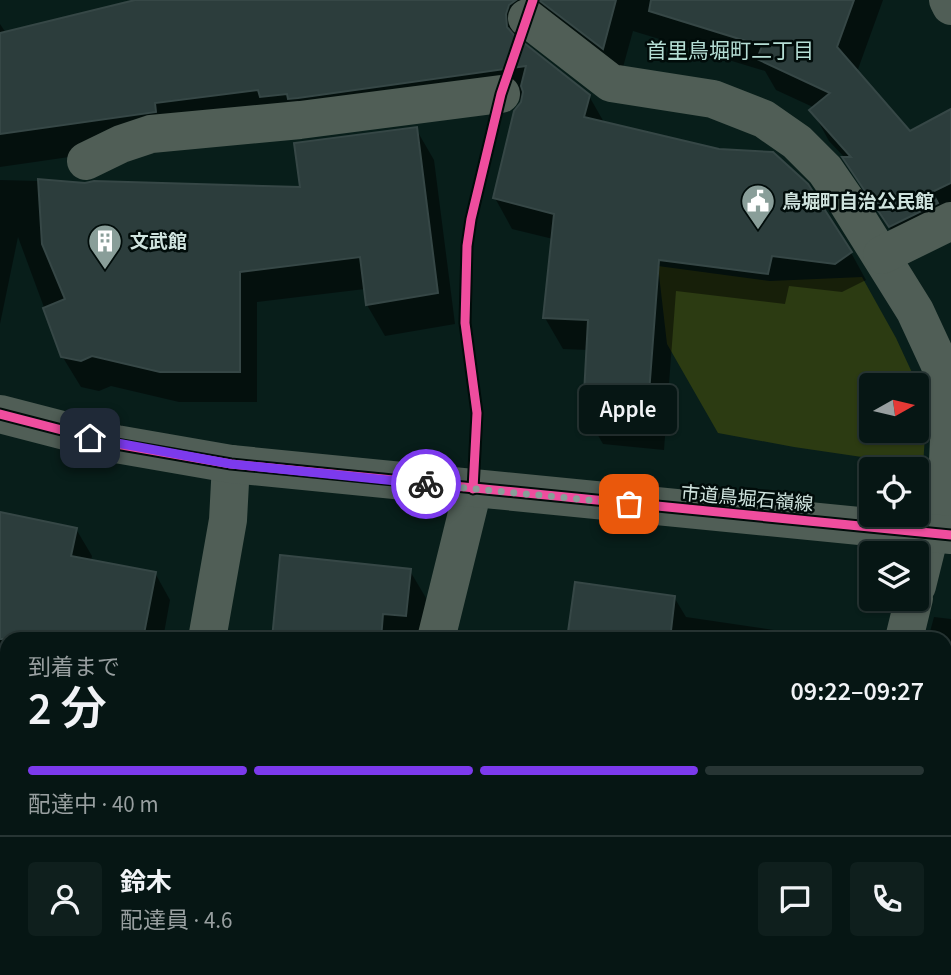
<!DOCTYPE html>
<html lang="ja">
<meta charset="utf-8">
<style>
:root{--surface:#061614;--page:#0f1f1d;--text:#f1f3f6;--muted:#989fa0;--line:#273534;--accent:#7c3aed}
body{margin:0;font-family:"Source Sans 3","Noto Sans JP",sans-serif;background:var(--page);color:var(--text);height:100vh;display:flex;flex-direction:column;font-size:26px;white-space:nowrap}
*{box-sizing:border-box;margin:0}
p{font-size:23px;color:var(--muted)}
.icon{flex:none;width:38px;height:38px;fill:none;stroke:currentColor;stroke-width:2;stroke-linecap:round;stroke-linejoin:round}
.map{position:relative;flex:1;overflow:hidden}
.panel{position:absolute;left:0px;top:632px;width:952px;height:345px;display:flex;flex-direction:column;background:var(--surface);border-radius:21px 21px 0 0;box-shadow:0 2px 5px #0004,0 0 0 2px var(--line)}
.panel>*{flex:none}
.needle{width:46px;rotate:82deg}
.buttons{position:absolute;left:859px;top:373px;display:grid;gap:14px}
.buttons a{display:grid;place-items:center;width:70px;height:70px;border-radius:7px;background:var(--surface);box-shadow:0 2px 5px #0004,0 0 0 2px var(--line);font-size:35px}
.pin{position:absolute;display:grid;place-items:center;width:60px;height:60px;color:#fff;margin:-30px;border-radius:14px;box-shadow:0 4px 10px #0006}
.courier{position:absolute;display:grid;place-items:center;width:70px;height:70px;margin:-35px;border:5px solid #7c3aed;border-radius:50%;background:#fff;color:#222;box-shadow:0 2px 9px #0007}
.bubble{position:absolute;height:49px;border-radius:7px;background:var(--surface);box-shadow:0 2px 5px #0004,0 0 0 2px var(--line);font-size:23px;font-weight:600;line-height:49px;text-align:center}
.summary em{font-style:normal;font-weight:600}
.summary div{display:flex;flex-direction:column-reverse}
.summary{display:flex;align-items:center;justify-content:space-between;height:119px;padding:0 28px}
h1{font-size:46px;font-weight:600;line-height:52px}
.bar{display:grid;grid-template-columns:repeat(4,1fr);gap:10px 7px;align-content:center;height:84px;padding:0 28px}
.bar i{height:9px;border-radius:5px;background:var(--line)}
.bar .on{background:var(--accent)}
.bar p{grid-column:span 4}
.line{display:flex;align-items:center;gap:18px;padding:0 28px;border-top:2px solid var(--line)}
.line div{flex:1}
.round{display:grid;place-items:center;flex:none;width:74px;height:74px;border-radius:7px;background:var(--page)}
.map>svg:first-child{display:block}
.green{fill:#2c3b12;fill-rule:evenodd}
.shadow{fill:#0007}
.building{fill:#2c3d3c;stroke:#364746;stroke-width:2}
.lines{fill:none;stroke-linecap:round;stroke-linejoin:round}
.minor{stroke:#505e56;stroke-width:38}
.tertiary{stroke:#505e56;stroke-width:38}
.cycleway-casing{stroke:#010c0a;stroke-width:13}
.cycleway{stroke:#ef4d9e;stroke-width:9}
.done{stroke:#899e99;stroke-width:7;stroke-dasharray:0 12.6}
.route{stroke:#7c3aed;stroke-width:9}
.labels{text-anchor:middle;stroke-width:5;stroke-linejoin:round;paint-order:stroke}
.poi-label{font-size:19px;font-weight:bold;fill:#cfe3de;stroke:#010c0a;text-anchor:start}
.street-label{font-size:19px;fill:#cfe3de;stroke:#010c0a}
.neighbourhood-label{font-size:21px;fill:#b5ded5;stroke:#010c0a}
</style>
<div class="map">
<svg width="951" height="975" viewBox="0 0 951 975">
<rect width="100%" height="100%" fill="#081e1a"/>
<!-- green -->
<path class="green" d="M658,266L770,281L862,277L896,338L927,405L923,466L794,447L718,433L667,344ZM872,385H917V430H872Z"/>
<!-- shadow -->
<g class="shadow">
<path d="M142,0H883L857,72L910,133L951,111V235L908,257L846,159L829,141L812,110L815,108L776,90L765,71L633,31L620,78L526,36L523,45L589,96L605,124L849,249L866,280L842,292L789,286L785,304L676,291L664,450L603,444L585,413L588,350L563,349L545,318L553,239L512,229L495,198L523,99L316,129L173,142L0,167V24L6,33Z"/>
<path d="M416,129L434,160L455,324L385,336L367,305L365,289L257,302V402H179L111,386L99,391L81,387L62,356L18,237L0,324V180L77,182L85,185L302,189Z"/>
<path d="M0,513L76,529L92,556L91,561L155,573L170,600L163,639H7V703L0,704Z"/>
<path d="M410,571L426,598L422,639H275Z"/>
<path d="M674,597L686,617L835,639H569Z"/>
<path d="M934,617L951,619V970L945,969V639H928Z"/>
<path d="M7,917V970H230L233,975H0V918Z"/>
<path d="M234,970H363V975H237Z"/>
<path d="M904,970H930L951,975H908Z"/>
</g>
<!-- building -->
<g class="building">
<path d="M135,0H516L509,5L506,14L507,27L514,35L590,95L584,117L719,149L773,152L808,184L852,252L835,264L772,256L768,274L659,260L647,420L583,413L588,320L543,318L554,214L493,198L514,111L521,102L523,92L521,86L526,66L298,98L288,99L287,94L260,97L258,90L155,103L156,112L0,134V33Z"/>
<path d="M539,0H616L603,49L540,1Z"/>
<path d="M651,0H854L837,47L910,131L951,109V183L932,192L938,203L889,227L842,157H851L809,110L830,93L757,59L762,46L649,11Z"/>
<path d="M417,127L438,293L366,305L360,257L240,272V372H160L92,356L81,361L61,357L43,308L65,299L42,244L38,179L85,183L94,181L300,187L294,143Z"/>
<path d="M0,512L77,528L71,556L156,572L143,639H0Z"/>
<path d="M280,555L411,569L406,616L383,614L381,639H272Z"/>
<path d="M575,582L675,596L670,639H567Z"/>
</g>
<g class="lines">
<!-- minor -->
<g class="minor">
<path d="M948,0L951,6"/>
<path d="M527,18L611,83L713,99L764,119L797,142L825,170L847,202L915,311L940,365L949,437L948,461L917,586"/>
<path d="M86,161L121,144L151,134L300,120L501,94"/>
<path d="M882,255L951,221"/>
<path d="M207,639L228,520L231,464"/>
<path d="M436,639L473,489"/>
<path d="M904,639L914,598"/>
<path d="M210,970V975"/>
<path d="M384,970L386,975"/>
<path d="M797,975L798,970"/>
</g>
<!-- tertiary -->
<path class="tertiary" d="M0,414L116,444L231,464L951,535"/>
<!-- cycleway casing -->
<g class="cycleway-casing">
<g id="cycleway">
<path d="M0,414L116,444L231,464L951,535"/>
<path d="M473,489L477,413L465,323L467,246L471,219L501,94L533,0"/>
</g>
</g>
<!-- cycleway -->
<use href="#cycleway" class="cycleway"/>
</g>
<g class="lines">
<!-- done -->
<path class="done" d="M426,484L629,504"/>
<!-- route -->
<path class="route" d="M90,438L231,464L426,484"/>
</g>
<!-- icons -->
<defs>
<g id="civic-pin" transform="scale(1.75)"><path d="M0 17L-7.5 6A9.5 9.5 0 1 1 7.5 6Z" fill="#899e99" stroke="#010c0a"/><path d="M-.6-6.5H3V-4.5H.6V-3L4-1V1h2V6H-6V1h2V-1L-.6-3ZM-1.2 2.5V6h2.4V2.5Z" fill="#fff"/></g>
<g id="building-pin" transform="scale(1.75)"><path d="M0 17L-7.5 6A9.5 9.5 0 1 1 7.5 6Z" fill="#899e99" stroke="#010c0a"/><path d="M-4-6H4V6H1V3H-1V6H-4ZM-2.5-4.3h1.7v1.8h-1.7ZM.8-4.3h1.7v1.8H.8ZM-2.5-1h1.7V.8h-1.7ZM.8-1h1.7V.8H.8Z" fill="#fff"/></g>
</defs>
<g fill-rule="evenodd">
<use href="#civic-pin" x="758" y="201"/>
<use href="#building-pin" x="105" y="241"/>
</g>
<g class="labels">
<!-- poi labels -->
<g class="poi-label">
<text x="782" y="208">鳥堀町自治公民館</text>
<text x="130" y="248">文武館</text>
</g>
<!-- street labels -->
<g class="street-label">
<text transform="translate(747 498) rotate(5)" y="7">市道鳥堀石嶺線</text>
</g>
<!-- neighbourhood labels -->
<g class="neighbourhood-label">
<text x="730" y="58">首里鳥堀町二丁目</text>
</g>
</g>
</svg>
<div class="buttons">
<a><svg class="needle" viewBox="-14 -14 28 28"><path d="M0-13l5 13h-10z" fill="#e53935"/><path d="M0 13l5-13h-10z" fill="#989fa0"/></svg></a>
<a><svg class="icon" aria-label="locate" viewBox="0 0 24 24"><circle cx="12" cy="12" r="6"/><path d="M12 2v4M12 18v4M2 12h4M18 12h4"/></svg></a>
<a><svg class="icon" aria-label="layers" viewBox="0 0 24 24"><path d="M12 4l9 5-9 5-9-5zM3 14l9 5 9-5"/></svg></a>
</div>
<div class="pin" style="left:629px;top:504px;background:#ea580c"><svg class="icon" aria-label="bag" viewBox="0 0 24 24"><path d="M5 8h14l-1 12H6zM9 8a3 3 0 0 1 6 0"/></svg></div>
<div class="pin" style="left:90px;top:438px;background:#1f2937"><svg class="icon" aria-label="home" viewBox="0 0 24 24"><path d="M3 11l9-7 9 7M6 9v11h12V9"/></svg></div>
<div class="courier" style="left:426px;top:484px"><svg class="icon" aria-label="bike" viewBox="0 0 24 24"><circle cx="6" cy="16" r="4"/><circle cx="18" cy="16" r="4"/><path d="M6 16l4-8h5l3 8M10 8l3 8H6M13 5h3"/></svg></div>
<div class="bubble" style="left:579px;top:385px;width:98px">Apple</div>
<section class="panel">
<div class="summary"><div><h1>2 分</h1><p>到着まで</p></div><em>09:22–09:27</em></div>
<div class="bar"><i class="on"></i><i class="on"></i><i class="on"></i><i></i><p>配達中 · 40 m</p></div>
<div class="line" style="height:126px"><a class="round"><svg class="icon" aria-label="person" viewBox="0 0 24 24"><circle cx="12" cy="8" r="4"/><path d="M4 21q1-7 8-7t8 7"/></svg></a><div><b>鈴木</b><p>配達員 · 4.6</p></div><a class="round"><svg class="icon" aria-label="chat" viewBox="0 0 24 24"><path d="M4 5h16v11H9l-5 4z"/></svg></a><a class="round"><svg class="icon" aria-label="phone" viewBox="0 0 24 24"><path d="M5 4h4l2 5-3 2q2 4 5 5l2-3 5 2v4C11 20 4 13 5 4z"/></svg></a></div>
</section>
</div>
